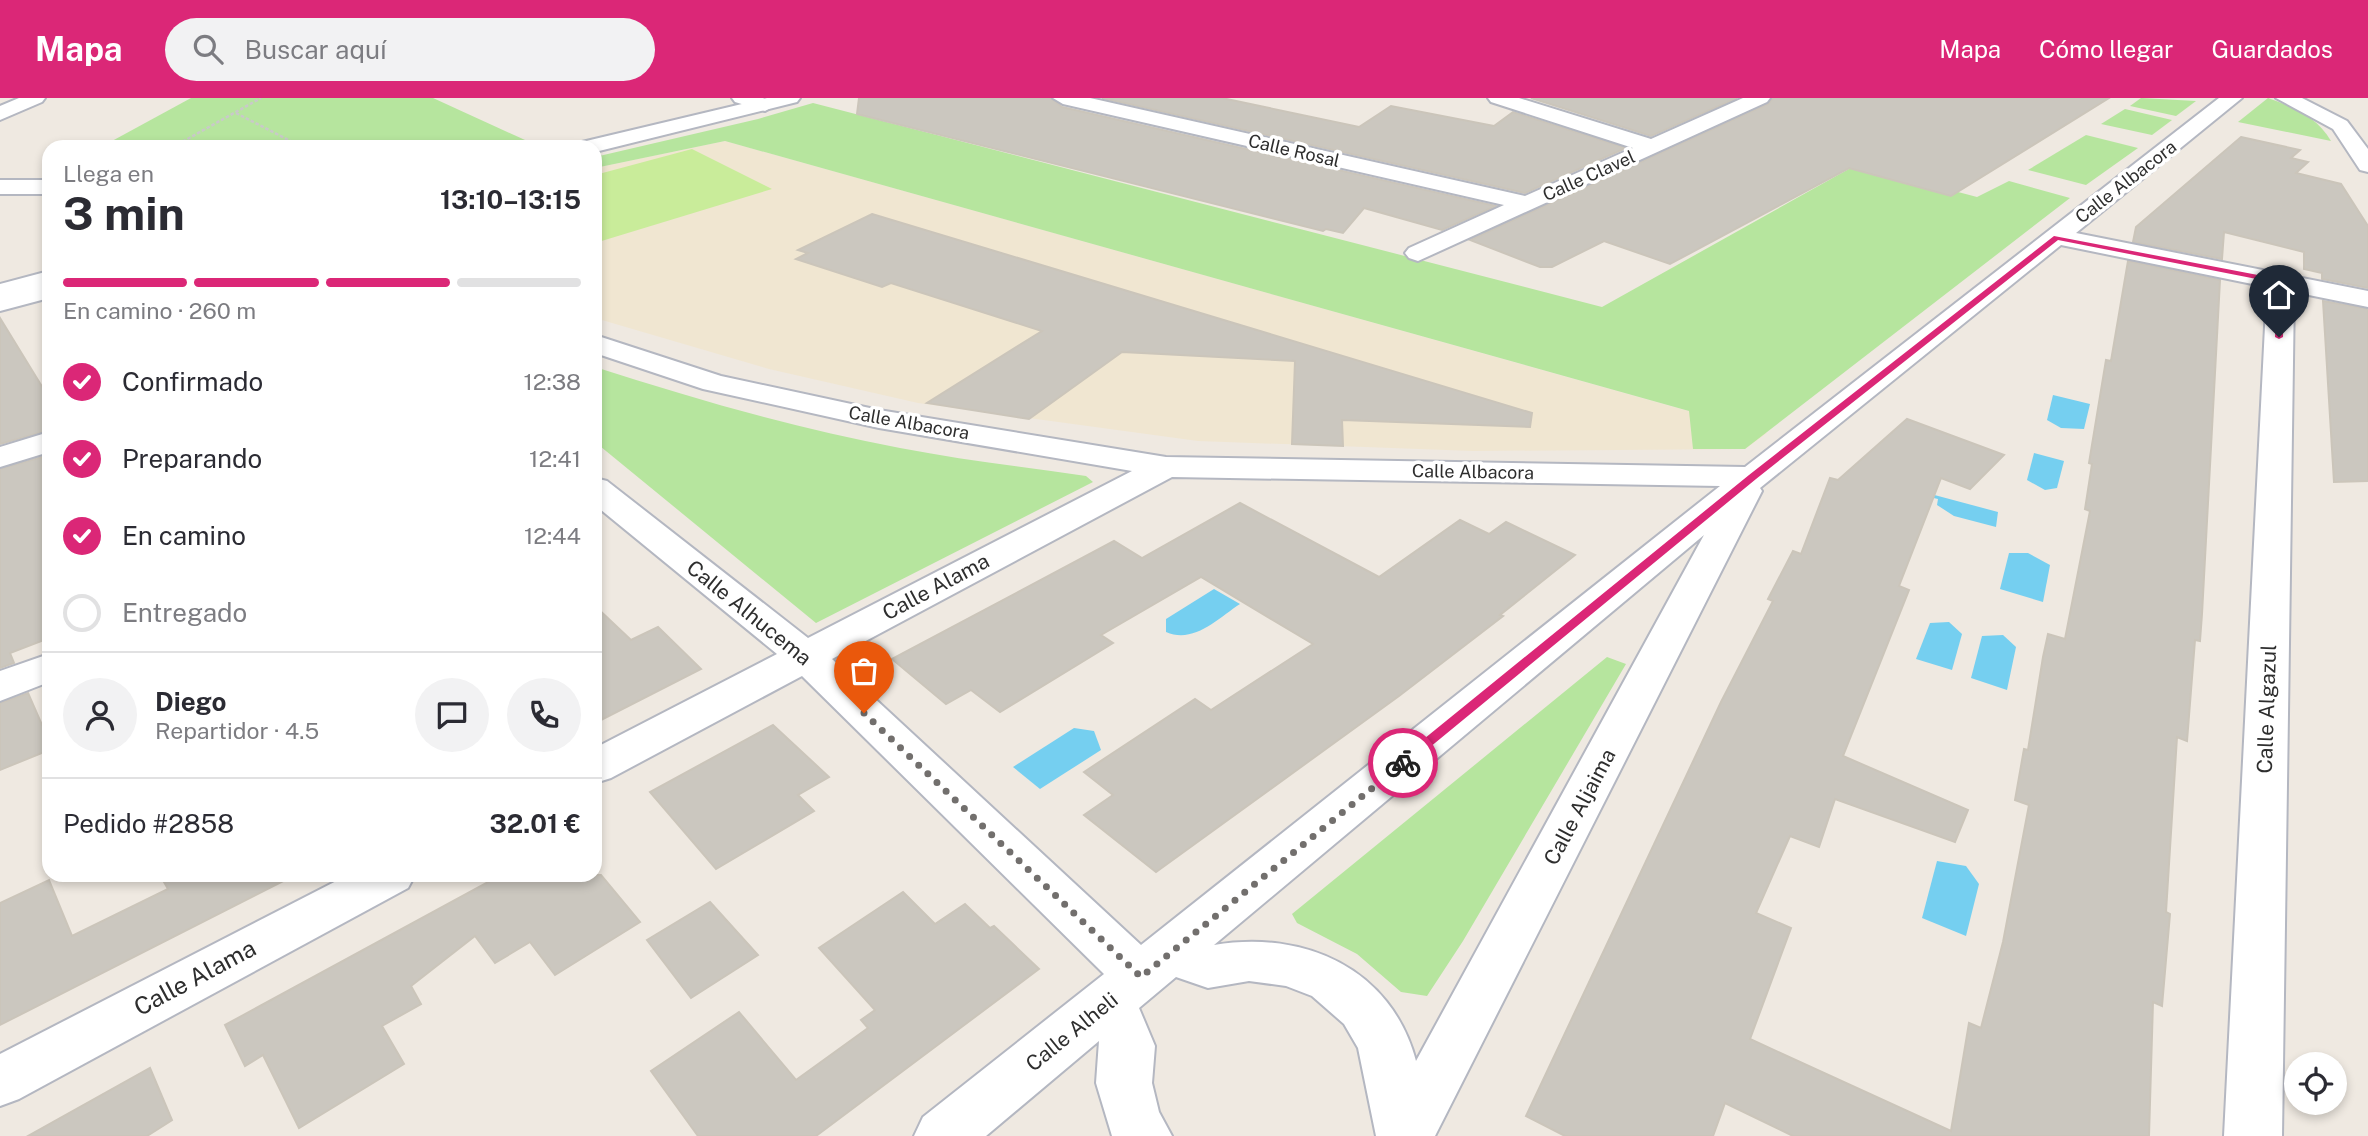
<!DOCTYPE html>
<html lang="es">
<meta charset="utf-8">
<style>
:root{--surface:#fff;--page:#f2f2f3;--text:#2b2b33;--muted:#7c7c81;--line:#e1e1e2;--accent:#db2777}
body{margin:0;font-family:"Public Sans",sans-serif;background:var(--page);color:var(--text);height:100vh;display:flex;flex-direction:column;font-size:26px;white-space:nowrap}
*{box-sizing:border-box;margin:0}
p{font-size:23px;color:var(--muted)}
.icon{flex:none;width:38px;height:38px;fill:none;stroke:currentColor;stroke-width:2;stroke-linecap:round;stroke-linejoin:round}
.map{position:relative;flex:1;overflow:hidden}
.sheet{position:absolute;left:42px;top:42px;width:560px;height:742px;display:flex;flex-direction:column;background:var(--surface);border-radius:21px;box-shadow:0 4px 10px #0003}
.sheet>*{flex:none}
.fabs{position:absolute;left:2284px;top:954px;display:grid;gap:14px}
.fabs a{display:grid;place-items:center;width:63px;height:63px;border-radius:50%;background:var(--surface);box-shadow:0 4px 10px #0003;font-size:35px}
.pin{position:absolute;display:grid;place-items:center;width:60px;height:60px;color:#fff;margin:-72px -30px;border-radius:50% 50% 50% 0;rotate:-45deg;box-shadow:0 0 7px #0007}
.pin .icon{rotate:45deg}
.courier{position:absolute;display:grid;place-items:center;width:70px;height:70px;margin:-35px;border:5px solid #db2777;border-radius:50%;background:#fff;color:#222;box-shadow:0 2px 9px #0007}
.head em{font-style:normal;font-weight:700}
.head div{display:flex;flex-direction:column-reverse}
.head{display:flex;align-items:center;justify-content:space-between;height:119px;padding:0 21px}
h1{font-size:46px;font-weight:700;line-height:52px}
.bar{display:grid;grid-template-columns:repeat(4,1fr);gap:10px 7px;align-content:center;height:84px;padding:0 21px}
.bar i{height:9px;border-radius:5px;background:var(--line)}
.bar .current{background:var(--accent)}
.bar p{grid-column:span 4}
.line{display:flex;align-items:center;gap:18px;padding:0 21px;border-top:2px solid var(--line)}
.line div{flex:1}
.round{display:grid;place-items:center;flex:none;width:74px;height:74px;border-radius:37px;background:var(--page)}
ol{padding:0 21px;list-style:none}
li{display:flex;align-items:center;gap:21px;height:77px}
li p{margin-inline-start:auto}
li .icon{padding:7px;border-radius:50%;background:var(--accent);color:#fff;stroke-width:4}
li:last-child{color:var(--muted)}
li i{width:38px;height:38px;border:4px solid var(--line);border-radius:50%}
header{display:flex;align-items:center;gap:42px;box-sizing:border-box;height:98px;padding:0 35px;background:var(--accent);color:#fff}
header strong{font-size:33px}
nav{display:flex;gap:38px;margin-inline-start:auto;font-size:24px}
.search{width:490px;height:63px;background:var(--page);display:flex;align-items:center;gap:18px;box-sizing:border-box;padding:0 24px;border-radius:38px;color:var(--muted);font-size:26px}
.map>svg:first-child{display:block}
.education{fill:#f0e6d1}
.green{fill:#b6e59e}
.pitch{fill:#c9ec9a}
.water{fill:#75cff0}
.building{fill:#cbc7bf;stroke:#cbc5ba;stroke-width:2}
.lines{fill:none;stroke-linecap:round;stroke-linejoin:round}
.minor-casing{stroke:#b4b7c1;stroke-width:4}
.secondary-casing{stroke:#b4b7c1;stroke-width:4}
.path{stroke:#c9c9c9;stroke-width:2.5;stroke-dasharray:3.5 2;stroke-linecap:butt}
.minor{fill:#fff;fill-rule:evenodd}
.secondary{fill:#fff;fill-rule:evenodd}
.route{fill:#db2777}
.done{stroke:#726f6d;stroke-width:7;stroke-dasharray:0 12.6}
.labels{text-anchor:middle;stroke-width:7;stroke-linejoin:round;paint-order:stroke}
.far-street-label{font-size:18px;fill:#2e2e2e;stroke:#fff}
.street-label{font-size:21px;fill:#2e2e2e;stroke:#fff}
.near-street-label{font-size:24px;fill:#2e2e2e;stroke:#fff}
</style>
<header>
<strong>Mapa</strong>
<div class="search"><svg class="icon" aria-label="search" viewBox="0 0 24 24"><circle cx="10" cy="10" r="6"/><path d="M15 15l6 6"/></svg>Buscar aquí</div>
<nav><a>Mapa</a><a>Cómo llegar</a><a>Guardados</a></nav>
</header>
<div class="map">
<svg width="2368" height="1038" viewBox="0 0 2368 1038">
<rect width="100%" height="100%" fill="#efe9e1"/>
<!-- education -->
<path class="education" d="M725,43L1767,335L1745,351L1473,353L1198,343L918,305L769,271L595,220V70Z"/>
<!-- green -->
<g class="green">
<path d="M191,0H433L536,47L101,49Z"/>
<path d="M2141,0L2196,3L2176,18L2130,8Z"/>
<path d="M2268,0C2294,9 2317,19 2331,43L2238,24Z"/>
<path d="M813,5L1602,209L1856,67L1977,99L2009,83L2070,100L1745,351H1693L1689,313L725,43L595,70V59L758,21Z"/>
<path d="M2125,11L2172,22L2152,37L2101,26Z"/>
<path d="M2086,37L2138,50L2086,87L2028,72Z"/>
<path d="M595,269C695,301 797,331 900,350C962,362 1024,369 1086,378L1093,384L816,525L595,344Z"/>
<path d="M1607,559L1626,566L1463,843L1427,898L1401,894L1357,856L1297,825L1292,816Z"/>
</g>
<!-- pitch -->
<path class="pitch" d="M692,51L772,91L595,145V77Z"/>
<!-- water -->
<g class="water">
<path d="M2053,297L2090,306L2084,331L2061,330L2047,322Z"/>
<path d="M2034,355L2064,363L2057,390L2045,392L2027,382Z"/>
<path d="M1927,395L1998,414L1996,429L1954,418L1937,407L1938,401L1925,398Z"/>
<path d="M2009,455H2028L2050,467L2043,504L2000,491Z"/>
<path d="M1214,491L1240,506C1217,521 1194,546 1166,534V521Z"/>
<path d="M1949,524L1962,536L1952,572L1916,561L1930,525Z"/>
<path d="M2003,537L2016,549L2007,592L1971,580L1982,538Z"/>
<path d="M1074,630L1094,633L1101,652L1040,691L1013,669Z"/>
<path d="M1937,763L1966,768L1979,786L1966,838L1922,820Z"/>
</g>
<!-- building -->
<g class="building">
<path d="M859,0H1051L1062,9L1496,108L1442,132L1364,110L1343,135L1326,131L1323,133L857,16Z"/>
<path d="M1102,0H1222L1359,29L1391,8L1494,28L1513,14L1626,50L1525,95Z"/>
<path d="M1531,0H1737L1651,38Z"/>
<path d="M1773,0H2109L1951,98L1849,70L1670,166L1604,143L1552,169H1540L1470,142L1768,6Z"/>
<path d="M2241,39L2300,52L2291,60L2308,64L2296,75L2341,86L2368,128V190L2322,181V175L2304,171V154L2224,134L2222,161L2133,144L2136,129Z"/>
<path d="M872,116L1532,315L1530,329L1342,322L1343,348L1292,346L1295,263L1122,254L1029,321L927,305L1042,233L891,185L882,189L796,161L808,155L798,152Z"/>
<path d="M2128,163L2220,182L2202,516L2200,543L2195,542L2187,643L2177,639L2166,814L2170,816L2162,908L2153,904L2149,1038H1793L1725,1005L1713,1038H1565L1526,1018L1721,604L1773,503L1768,501L1793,453L1801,456L1830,380L1838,382L1907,321L2004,357L1970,391L1941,380L1899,488L1909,492L1843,658L1968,712L1955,744L1835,701L1819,749L1790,738L1756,815L1791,830L1750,941L1951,1033L1969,925L1981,930L2003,844L2029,707L2015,702L2024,651L2028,652L2043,559L2048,536L2065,541L2090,413L2085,411L2092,366L2089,365L2106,262L2111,263Z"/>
<path d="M2323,203L2368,211V383L2334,384Z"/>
<path d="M0,220L49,300V332L0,346Z"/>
<path d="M49,357V540L10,555L14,565L0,570V371Z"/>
<path d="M1240,405L1379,479L1460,422L1489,436L1506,424L1575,457L1500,517L1503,518L1399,598L1156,774L1084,717L1113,697L1084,674L1195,601L1211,612L1313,546L1201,479L1101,537L1113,545L1000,614L971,592L946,606L892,561L1114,443L1142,460Z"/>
<path d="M595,508L631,542L658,529L701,571L595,625Z"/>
<path d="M28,595L49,643V652L0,672V605Z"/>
<path d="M773,627L829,679L798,697L814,713L716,771L650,694Z"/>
<path d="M160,777H295L0,927V805L49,782L72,838L168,791Z"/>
<path d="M501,777H601L640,824L555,877L530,844L495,865L475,838L411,888L421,906L382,928L404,966L299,1030L263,957L245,968L225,927Z"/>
<path d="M903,794L935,826L965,806L990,830L994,828L1039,871L816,1038H698L651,973L739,914L796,982L868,930L861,922L875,912L819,850Z"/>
<path d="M710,804L758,857L691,900L647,842Z"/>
<path d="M150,970L172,1022L147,1038H28Z"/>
</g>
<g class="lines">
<!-- minor casing -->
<g class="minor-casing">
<g id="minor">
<path d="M19,0H45L42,4L0,22V8Z"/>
<path d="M732,0H763L775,7L765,13L735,4Z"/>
<path d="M1053,0H1090L1525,98L1633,50L1491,4L1488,0H1519L1651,41L1743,0H1770L1767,4L1418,163L1409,160L1405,155L1409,150L1504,107L1063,6Z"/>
<path d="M2219,0H2242L2076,135L2368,193V209L2294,194L2282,1038H2224L2267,189L2061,147L1760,390L1762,393L1435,1038H1376L1358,950L1344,926L1312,898L1286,888L1249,883L1208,890L1176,879L1139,910L1155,948L1152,985L1159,1014L1172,1038H1112L1096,985L1099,943L986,1038H914L923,1019L1104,876L802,578L611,680L595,685V650L777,556L595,407V380L607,383L808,540L1132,373L879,330L703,291L595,255V237L721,278L879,312L1166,359L1745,369ZM1172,379L1720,388L1141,847L832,561ZM1704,437L1416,963C1391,870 1304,832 1214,847Z"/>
<path d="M2276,0H2302L2347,23L2368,51V74L2360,72L2333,31Z"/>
<rect x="0" y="82" width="49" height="14"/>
<path d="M49,184V200L0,213V197Z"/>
<path d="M49,334V354L0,369V349Z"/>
<path d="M49,556V584L0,603V573Z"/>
<path d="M348,777H415L408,790L19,1001L0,1008V956Z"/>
</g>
</g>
<!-- secondary casing -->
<g class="secondary-casing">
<g id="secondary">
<path d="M767,0H800L797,4L595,54V49H579L582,44Z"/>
<path d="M49,173V189L0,202V186Z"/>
</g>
</g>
<!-- path -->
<g class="path">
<path d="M236,15L302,49"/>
<path d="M173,49L261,0"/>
</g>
<!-- minor -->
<use href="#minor" class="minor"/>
<!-- secondary -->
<use href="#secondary" class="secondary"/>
</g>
<!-- route -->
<path class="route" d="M2054,138L2284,182L2283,239L2279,241L2275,239L2277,185L2058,142L1756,381L1407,668H1398V662L1749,377Z"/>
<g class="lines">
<!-- done -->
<path class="done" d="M864,615L1141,879L1403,665"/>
</g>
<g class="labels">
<!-- far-street labels -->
<g class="far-street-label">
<text transform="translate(1294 53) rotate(13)" y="6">Calle Rosal</text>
<text transform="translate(1589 78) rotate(-24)" y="6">Calle Clavel</text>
<text transform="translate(2126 84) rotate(-38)" y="6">Calle Albacora</text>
<text transform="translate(909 325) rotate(10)" y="6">Calle Albacora</text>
<text transform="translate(1473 374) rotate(1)" y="6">Calle Albacora</text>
</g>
<!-- street labels -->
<g class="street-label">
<text transform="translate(936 489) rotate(-28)" y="7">Calle Alama</text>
<text transform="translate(749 515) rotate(39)" y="7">Calle Alhucema</text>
<text transform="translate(2267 611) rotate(-88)" y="7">Calle Algazul</text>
<text transform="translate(1580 709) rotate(-62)" y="7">Calle Aljaima</text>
<text transform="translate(1072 934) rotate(-39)" y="7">Calle Alheli</text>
</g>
<!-- near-street labels -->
<g class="near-street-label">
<text transform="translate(195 880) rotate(-28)" y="8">Calle Alama</text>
</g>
</g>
</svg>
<div class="fabs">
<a><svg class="icon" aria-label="locate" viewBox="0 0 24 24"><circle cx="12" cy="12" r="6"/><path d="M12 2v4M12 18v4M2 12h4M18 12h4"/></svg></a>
</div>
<div class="pin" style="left:864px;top:615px;background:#ea580c"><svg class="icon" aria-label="bag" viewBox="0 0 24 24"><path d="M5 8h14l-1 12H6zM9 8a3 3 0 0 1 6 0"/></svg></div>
<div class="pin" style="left:2279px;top:239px;background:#1f2937"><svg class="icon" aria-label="home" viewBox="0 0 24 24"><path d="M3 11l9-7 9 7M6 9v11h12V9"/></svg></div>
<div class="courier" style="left:1403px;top:665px"><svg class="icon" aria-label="bike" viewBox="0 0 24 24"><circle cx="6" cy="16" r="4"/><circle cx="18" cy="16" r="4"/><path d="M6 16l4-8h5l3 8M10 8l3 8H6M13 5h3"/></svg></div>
<section class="sheet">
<div class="head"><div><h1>3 min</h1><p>Llega en</p></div><em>13:10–13:15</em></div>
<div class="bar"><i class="current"></i><i class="current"></i><i class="current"></i><i></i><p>En camino · 260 m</p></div>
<ol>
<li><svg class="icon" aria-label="check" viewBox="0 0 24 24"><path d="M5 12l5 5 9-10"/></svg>Confirmado<p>12:38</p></li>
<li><svg class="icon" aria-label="check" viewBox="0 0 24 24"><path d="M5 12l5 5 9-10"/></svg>Preparando<p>12:41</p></li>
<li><svg class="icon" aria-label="check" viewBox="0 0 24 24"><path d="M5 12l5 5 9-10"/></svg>En camino<p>12:44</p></li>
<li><i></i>Entregado</li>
</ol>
<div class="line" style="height:126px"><a class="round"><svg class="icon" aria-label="person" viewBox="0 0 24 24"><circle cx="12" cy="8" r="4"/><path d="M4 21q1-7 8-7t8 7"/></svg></a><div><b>Diego</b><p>Repartidor · 4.5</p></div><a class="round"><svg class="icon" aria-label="chat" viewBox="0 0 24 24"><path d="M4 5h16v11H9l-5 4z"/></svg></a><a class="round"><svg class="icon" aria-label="phone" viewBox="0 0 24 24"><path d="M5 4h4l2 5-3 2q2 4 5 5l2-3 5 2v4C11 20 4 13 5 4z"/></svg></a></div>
<div class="line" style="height:91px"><div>Pedido #2858</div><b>32.01 €</b></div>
</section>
</div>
